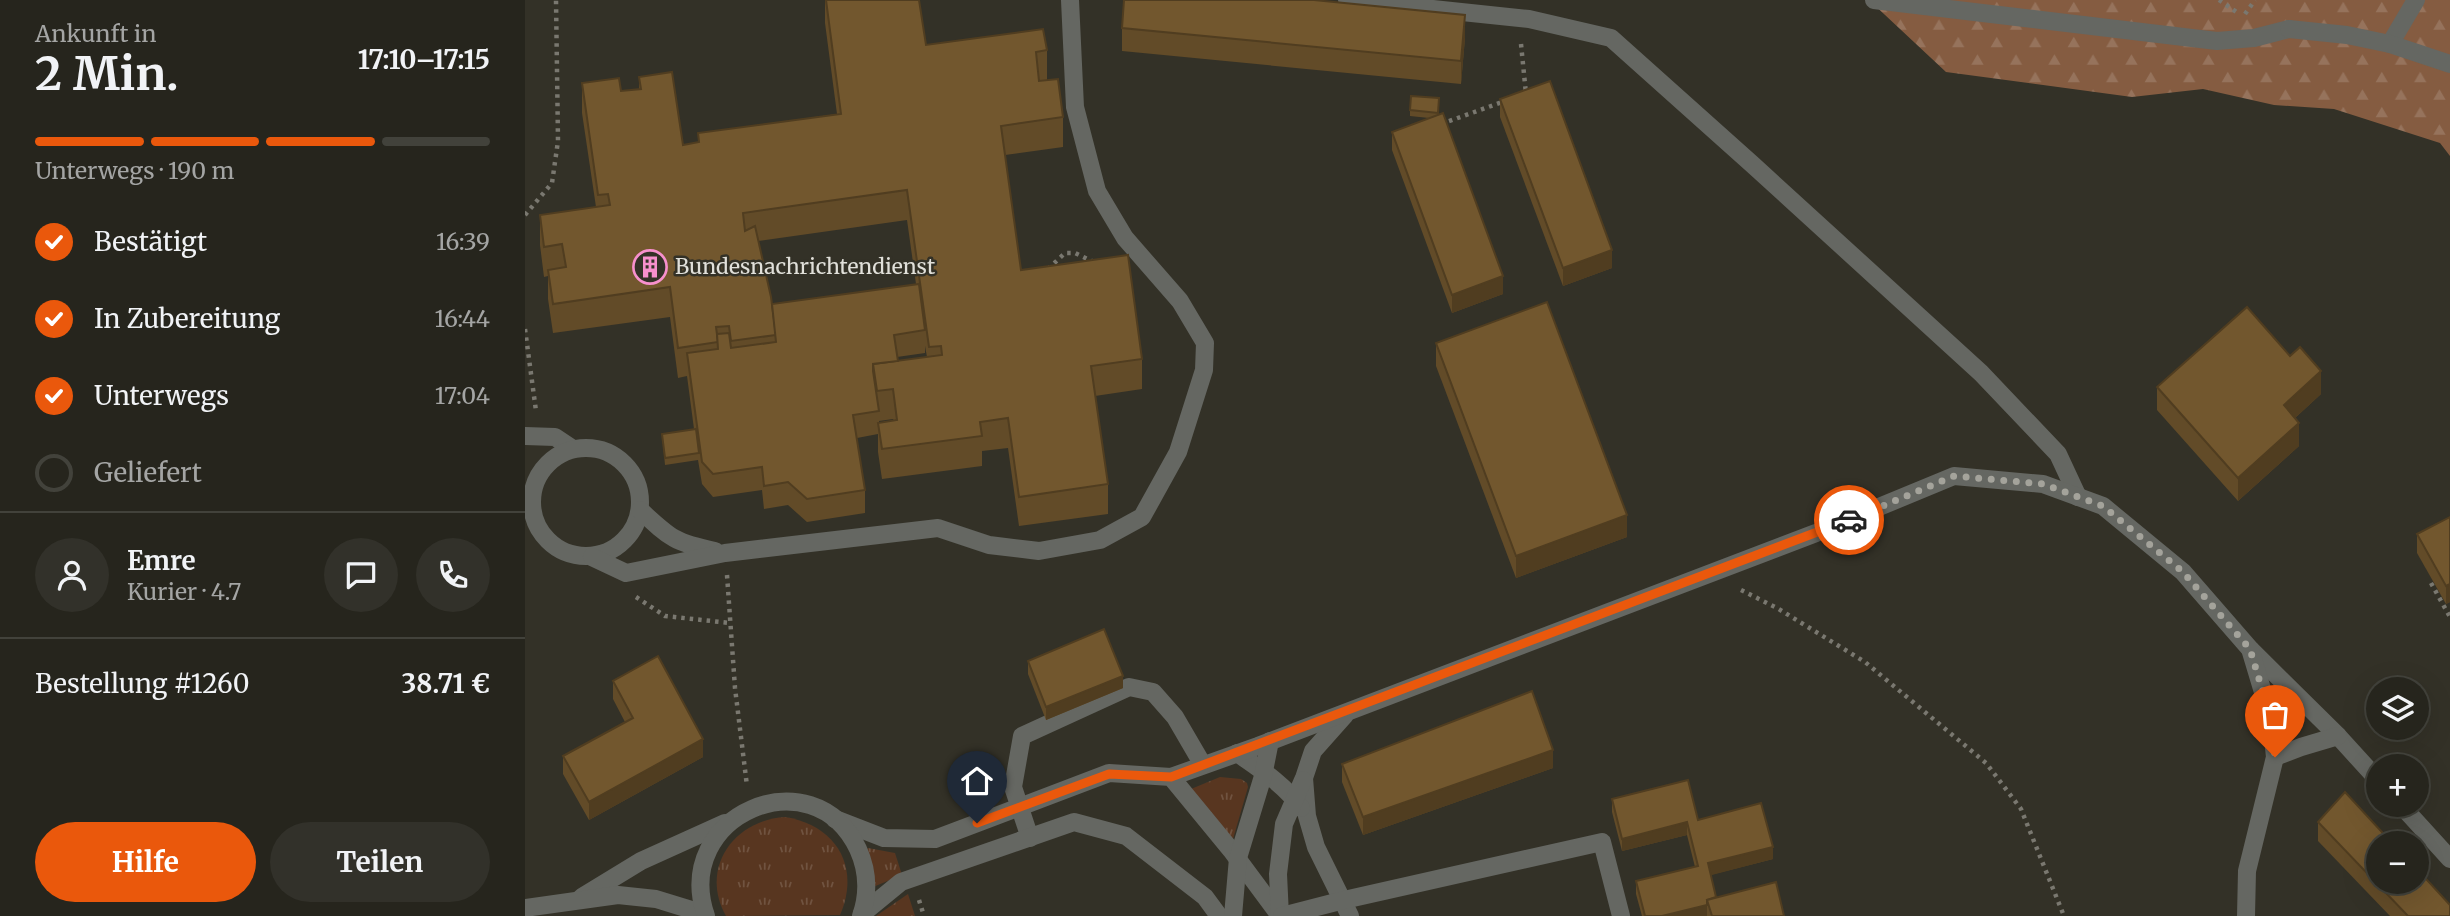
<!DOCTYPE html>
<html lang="de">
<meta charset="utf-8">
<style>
:root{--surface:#26251d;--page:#32312a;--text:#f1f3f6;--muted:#a4a5a4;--line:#42423b;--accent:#ea580c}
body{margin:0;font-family:Merriweather,serif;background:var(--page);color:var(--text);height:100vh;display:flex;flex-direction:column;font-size:26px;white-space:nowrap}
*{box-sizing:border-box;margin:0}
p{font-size:23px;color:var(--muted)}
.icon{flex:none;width:38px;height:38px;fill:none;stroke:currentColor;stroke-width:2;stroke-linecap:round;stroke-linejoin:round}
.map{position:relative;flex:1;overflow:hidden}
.drawer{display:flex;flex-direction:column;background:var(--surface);width:525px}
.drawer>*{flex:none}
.controls{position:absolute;left:1841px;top:677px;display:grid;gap:14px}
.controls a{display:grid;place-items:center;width:63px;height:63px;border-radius:50%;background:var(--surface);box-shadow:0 7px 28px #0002,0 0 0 2px var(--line);font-size:35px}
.pin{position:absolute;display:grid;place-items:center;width:60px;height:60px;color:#fff;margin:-72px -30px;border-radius:50% 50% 50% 0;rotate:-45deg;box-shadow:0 0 7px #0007}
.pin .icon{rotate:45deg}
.courier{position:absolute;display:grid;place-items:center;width:70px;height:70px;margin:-35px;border:5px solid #ea580c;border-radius:50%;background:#fff;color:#222;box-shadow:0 2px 9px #0007}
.headline em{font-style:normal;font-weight:700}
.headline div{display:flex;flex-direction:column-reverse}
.headline{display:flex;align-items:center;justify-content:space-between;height:119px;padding:0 35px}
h1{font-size:46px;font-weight:700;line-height:52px}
.bar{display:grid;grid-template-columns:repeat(4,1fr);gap:10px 7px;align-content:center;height:84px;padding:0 35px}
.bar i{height:9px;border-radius:5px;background:var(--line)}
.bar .selected{background:var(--accent)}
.bar p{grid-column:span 4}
.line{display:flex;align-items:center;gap:18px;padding:0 35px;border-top:2px solid var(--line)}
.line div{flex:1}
.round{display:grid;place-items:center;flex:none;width:74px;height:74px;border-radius:37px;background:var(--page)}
ol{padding:0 35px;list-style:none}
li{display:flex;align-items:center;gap:21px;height:77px}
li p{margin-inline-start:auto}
li .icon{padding:7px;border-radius:50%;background:var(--accent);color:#fff;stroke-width:4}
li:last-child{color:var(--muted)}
li i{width:38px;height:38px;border:4px solid var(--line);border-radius:50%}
.cta{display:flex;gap:14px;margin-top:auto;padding:14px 35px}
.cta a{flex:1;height:80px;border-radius:42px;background:var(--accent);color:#fff;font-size:28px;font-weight:700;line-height:80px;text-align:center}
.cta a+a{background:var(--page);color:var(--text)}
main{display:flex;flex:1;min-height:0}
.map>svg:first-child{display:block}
.grass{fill:url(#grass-tufts)}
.forest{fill:url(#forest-firs)}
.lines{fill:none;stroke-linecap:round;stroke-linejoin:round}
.path{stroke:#7a7870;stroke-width:4.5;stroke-dasharray:3.5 5;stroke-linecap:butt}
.service{stroke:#656762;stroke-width:18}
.minor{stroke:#656762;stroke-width:18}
.wall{fill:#624b28;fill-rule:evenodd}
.shaded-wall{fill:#503d20}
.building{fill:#72572e;stroke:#503d20;stroke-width:2}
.done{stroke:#a4a39b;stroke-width:7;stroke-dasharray:0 12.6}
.route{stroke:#ea580c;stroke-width:9}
.labels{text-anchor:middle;stroke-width:5;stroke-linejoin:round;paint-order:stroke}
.poi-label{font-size:21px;fill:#e1e0da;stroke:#333127;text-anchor:start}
</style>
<main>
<section class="drawer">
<div class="headline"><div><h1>2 Min.</h1><p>Ankunft in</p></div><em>17:10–17:15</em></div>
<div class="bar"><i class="selected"></i><i class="selected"></i><i class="selected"></i><i></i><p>Unterwegs · 190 m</p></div>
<ol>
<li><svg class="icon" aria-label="check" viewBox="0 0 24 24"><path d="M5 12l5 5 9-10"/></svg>Bestätigt<p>16:39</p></li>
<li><svg class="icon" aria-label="check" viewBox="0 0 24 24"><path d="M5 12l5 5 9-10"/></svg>In Zubereitung<p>16:44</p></li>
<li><svg class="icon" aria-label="check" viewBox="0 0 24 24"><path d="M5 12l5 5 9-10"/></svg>Unterwegs<p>17:04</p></li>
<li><i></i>Geliefert</li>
</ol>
<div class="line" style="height:126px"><a class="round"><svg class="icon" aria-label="person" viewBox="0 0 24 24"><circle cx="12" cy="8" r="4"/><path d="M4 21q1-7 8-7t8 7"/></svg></a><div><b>Emre</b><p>Kurier · 4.7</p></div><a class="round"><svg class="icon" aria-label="chat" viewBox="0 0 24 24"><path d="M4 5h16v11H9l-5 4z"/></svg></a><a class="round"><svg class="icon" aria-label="phone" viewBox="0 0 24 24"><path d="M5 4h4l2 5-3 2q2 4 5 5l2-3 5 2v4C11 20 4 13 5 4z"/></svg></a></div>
<div class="line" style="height:91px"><div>Bestellung #1260</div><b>38.71 €</b></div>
<div class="cta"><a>Hilfe</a><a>Teilen</a></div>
</section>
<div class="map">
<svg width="1925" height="916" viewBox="0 0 1925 916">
<defs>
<pattern id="grass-tufts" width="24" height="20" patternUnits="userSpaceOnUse" patternTransform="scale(1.75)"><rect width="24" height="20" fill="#583620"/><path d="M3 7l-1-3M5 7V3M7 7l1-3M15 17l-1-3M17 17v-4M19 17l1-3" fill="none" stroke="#705340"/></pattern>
<pattern id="forest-firs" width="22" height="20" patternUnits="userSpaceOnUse" patternTransform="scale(1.75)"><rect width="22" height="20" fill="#855c41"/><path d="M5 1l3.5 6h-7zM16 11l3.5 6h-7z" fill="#96735c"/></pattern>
</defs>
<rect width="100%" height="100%" fill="#333127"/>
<!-- grass -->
<g class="grass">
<path d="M695,777L716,779L722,783L723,787L708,839L666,789Z"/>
<path d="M260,817C311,825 336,867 315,915L201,916C174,868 209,820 260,817Z"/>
<path d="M343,848L370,853L377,875L348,887L341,850Z"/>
<path d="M383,894L390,916H351Z"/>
</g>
<!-- forest -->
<path class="forest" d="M1344,0H1925V156L1915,143L1809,109L1749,105L1678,89L1607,97L1421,72Z"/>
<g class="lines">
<!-- path -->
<g class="path">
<path d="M1694,0L1713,13"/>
<path d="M1720,14L1730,0"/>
<path d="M996,44L1001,94"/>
<path d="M916,124L980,101"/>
<path d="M0,215L27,183L33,141L31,0"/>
<path d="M523,269L540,253H550L569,262"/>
<path d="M0,329L11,411"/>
<path d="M202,575L210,688L222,786"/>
<path d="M1906,583L1925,617"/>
<path d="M1216,590L1252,608L1340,662L1461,763L1496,809L1539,916"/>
<path d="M111,597L140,616L205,623"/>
<path d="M394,900L399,916"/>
</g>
<!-- service -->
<g class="service">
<path d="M822,0L1004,19L1086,38L1228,165L1456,373L1533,454L1553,497"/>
<path d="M1349,0L1692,41L1729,38L1764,29"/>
<path d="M1865,44L1891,0"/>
<path d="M0,436L30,437L48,449"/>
<circle cx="61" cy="502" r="54"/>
<path d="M115,510C145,538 150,543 190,551"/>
<path d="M67,557L101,573L200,553L413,528L464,545L514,551L575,540L617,517L653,452L679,370L680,343L655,301L600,238L572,191L550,107L545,0"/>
<path d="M1726,650L1813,736L1853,780"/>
<path d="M820,715L788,751L779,778L782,816L791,847L825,916"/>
<path d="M712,753C735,769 760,785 776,808"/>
<path d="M1750,757L1776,747L1813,736"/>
<path d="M646,777L733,746L1291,533L1429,476L1518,484L1578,506L1658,572L1725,649L1746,719L1750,757L1722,871L1721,916"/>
<path d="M1876,805L1925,859"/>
<path d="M310,819L359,838L410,839L584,773L646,777L706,850L755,916"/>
<path d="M505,838L488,787L497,736L604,687L628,692L650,717L678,765"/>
<path d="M57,897L116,861L200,823"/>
<path d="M0,908L93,895L131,899L180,914"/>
<path d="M337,914L376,882L549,822L601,836L680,897L694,916"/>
<path d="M181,916C146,815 288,754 333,849C343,871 344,893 336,916"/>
<path d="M708,916L713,858L738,776L745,741"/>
<path d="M755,916L753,874L759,824L778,780"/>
<path d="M757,916L819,900L1077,842L1096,916"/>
</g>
<!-- minor -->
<path class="minor" d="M1764,29L1822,35L1865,44L1925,64"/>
</g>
<!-- wall -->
<g class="wall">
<path d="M300,0H339L401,45L522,50V80L538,117V147L480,155L496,270L617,359V389L570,396L583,484V514L494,526L483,448L457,451V466L357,479L353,452V434L332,438L340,490V513L282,522L263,505L239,509L237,490L188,497L177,484L173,460L140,465L137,434L169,429L162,376L153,378L145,317L28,333L23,299V276L19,277L15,245V215L71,207L57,113V83L96,91L114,89V77L158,145L173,142V133L312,114L300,23ZM382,220L391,284L247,304L233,241ZM400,346L402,357L373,361L372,357L400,353ZM368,419L369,421L354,423V421Z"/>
<path d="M597,28L940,38L936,84L597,51Z"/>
<path d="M914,98V115L978,294L927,313L867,150V132L904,118L885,116V110Z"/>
<path d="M975,99L1087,268L1038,286L975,117Z"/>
<path d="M911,343L1102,537L991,578L911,366Z"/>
<path d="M1632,387L1796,394L1770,418L1774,446L1713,501L1632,410Z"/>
<path d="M1925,517V602L1921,604L1892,553V534Z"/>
<path d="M503,661L598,688L521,720L503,674Z"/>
<path d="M88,681L178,757L64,820L38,774V756L100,722L88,699Z"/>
<path d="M817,764L1028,768L838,835L817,782Z"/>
<path d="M1087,799L1173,820L1248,859L1185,875L1191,897L1259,916H1117L1111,894V881L1170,867L1162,835L1097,851L1087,812Z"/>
<path d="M1793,822L1925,916H1865L1793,841Z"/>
</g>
<!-- shaded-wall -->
<g class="shaded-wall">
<path d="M940,15V38L936,84V61Z"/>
<path d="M1087,250V268L1038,286V268Z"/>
<path d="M978,276V294L927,313V295Z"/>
<path d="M1796,371V394L1759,428V405Z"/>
<path d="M1774,423V446L1713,501V478Z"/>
<path d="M1102,515V537L991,578V556Z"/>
<path d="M1925,584V602L1921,604V586Z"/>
<path d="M598,676V688L521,720V707Z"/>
<path d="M178,739V757L64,820V802Z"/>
<path d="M1028,750V768L838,835V817Z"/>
<path d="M1162,822V835L1097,851V839Z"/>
<path d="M1248,847V859L1183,876V863Z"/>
<path d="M1182,905V916H1137Z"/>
</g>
<!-- building -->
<g class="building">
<path d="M301,0H394L401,45L518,29L522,50L511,52L514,81L533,79L538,117L476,126L496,270L603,255L617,359L566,366L583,484L494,497L483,418L455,422L457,436L357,449L353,423L372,420L368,389L352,391L348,364L417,355L416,346L404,347L382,190L218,213L220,231L230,226L246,297L251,335L206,341L204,326L191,327L193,342L153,348L145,287L28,304L23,270L41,267L37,244L19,247L15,215L85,205L83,194L73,195L57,83L94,78L96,91L116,89L114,77L147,72L158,145L174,142L173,133L316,114Z"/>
<path d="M599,0H789L940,15L936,61L597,28Z"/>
<path d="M1025,81L1087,250L1038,268L975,99Z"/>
<path d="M886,96L914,98L913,113L885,110Z"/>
<path d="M918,113L978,276L927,295L867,132Z"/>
<path d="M394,284L400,330L369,335L373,361L348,364V371L354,411L328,415L340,490L282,499L263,482L239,486L237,467L188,474L177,462L162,353L193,349L192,334L204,333L206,348L251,342L247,304Z"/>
<path d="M1022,302L1102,515L991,556L911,343Z"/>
<path d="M1722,307L1765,356L1775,347L1796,371L1759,405L1774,423L1713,478L1632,387Z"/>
<path d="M171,429L174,453L140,458L137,434Z"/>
<path d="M1925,517V584L1921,586L1892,534Z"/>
<path d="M579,629L598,676L521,707L503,661Z"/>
<path d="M133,656L178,739L64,802L38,756L108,718L88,681Z"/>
<path d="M1007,691L1028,750L838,817L817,764Z"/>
<path d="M1163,780L1173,820L1236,803L1248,847L1183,863L1191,897L1182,900V905L1137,916H1120L1111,881L1173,866L1162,822L1097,839L1087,799Z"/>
<path d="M1820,792L1868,844H1853V882H1892V869L1925,905V916H1883L1793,822Z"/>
<path d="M1251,882L1259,916H1187L1182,900Z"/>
</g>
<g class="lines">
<!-- done -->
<path class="done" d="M1324,520L1429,476L1518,484L1578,506L1658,572L1725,649L1746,719L1750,757"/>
<!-- route -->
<path class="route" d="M452,823L584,774L646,777L662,771L1324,520"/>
</g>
<!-- icons -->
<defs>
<g id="building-ring" transform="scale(1.75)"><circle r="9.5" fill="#333127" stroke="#f790cd" stroke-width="1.5"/><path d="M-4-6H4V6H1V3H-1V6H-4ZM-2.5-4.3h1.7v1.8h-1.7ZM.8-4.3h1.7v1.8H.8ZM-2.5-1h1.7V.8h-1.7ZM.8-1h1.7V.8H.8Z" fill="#f790cd"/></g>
</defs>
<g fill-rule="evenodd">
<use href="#building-ring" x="125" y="267"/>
</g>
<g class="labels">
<!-- poi labels -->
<g class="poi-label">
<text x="150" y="274">Bundesnachrichtendienst</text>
</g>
</g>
</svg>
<div class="controls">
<a><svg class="icon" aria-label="layers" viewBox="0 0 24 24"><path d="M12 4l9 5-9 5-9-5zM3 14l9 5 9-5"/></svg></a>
<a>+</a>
<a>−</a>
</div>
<div class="pin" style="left:1750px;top:757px;background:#ea580c"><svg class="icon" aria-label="bag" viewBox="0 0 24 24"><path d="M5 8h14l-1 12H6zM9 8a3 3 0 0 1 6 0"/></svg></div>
<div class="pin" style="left:452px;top:823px;background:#1f2937"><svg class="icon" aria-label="home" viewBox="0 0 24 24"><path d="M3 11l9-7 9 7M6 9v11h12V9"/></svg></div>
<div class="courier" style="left:1324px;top:520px"><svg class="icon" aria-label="car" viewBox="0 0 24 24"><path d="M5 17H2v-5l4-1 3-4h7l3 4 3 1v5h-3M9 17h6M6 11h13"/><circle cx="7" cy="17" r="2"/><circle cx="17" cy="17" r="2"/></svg></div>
</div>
</main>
